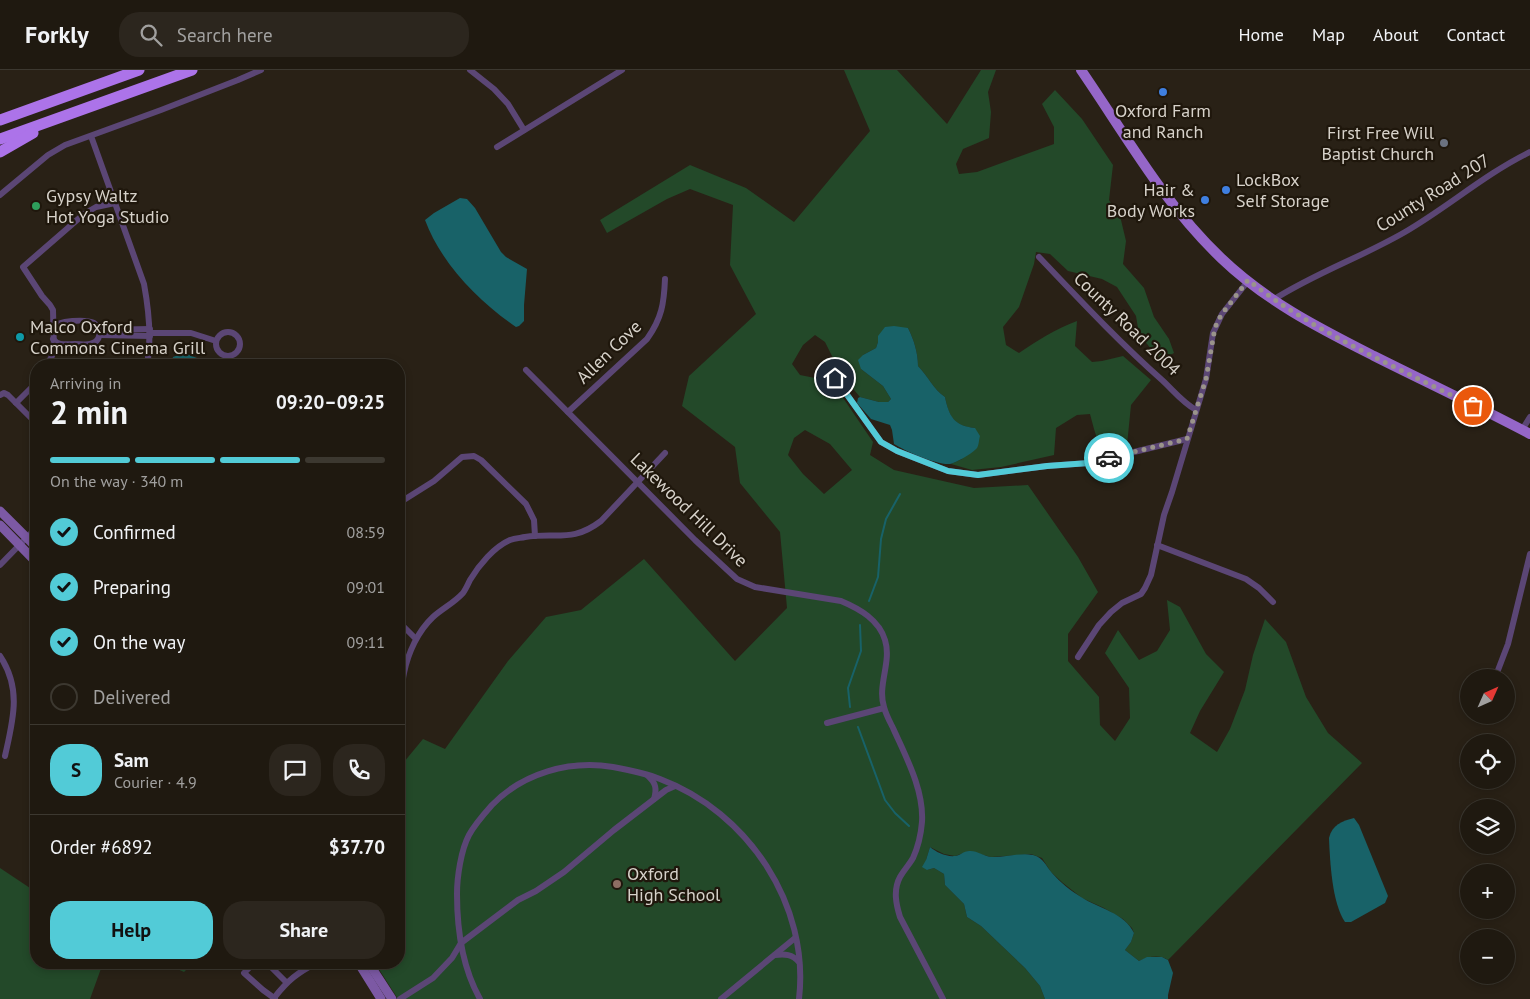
<!DOCTYPE html>
<meta charset="utf-8">
<style>
:root{--surface:#1f1910;--page:#2c261e;--text:#f1f3f6;--muted:#a1a09f;--line:#3c3830;--accent:#52cbd7}
body{margin:0;font-family:"PT Sans",sans-serif;background:var(--page);color:var(--text);height:100vh;display:flex;flex-direction:column;font-size:19px;white-space:nowrap}
*{box-sizing:border-box;margin:0}
p{font-size:16px;color:var(--muted)}
.icon{flex:none;width:28px;height:28px;fill:none;stroke:currentColor;stroke-width:2;stroke-linecap:round;stroke-linejoin:round}
.map{position:relative;flex:1;overflow:hidden}
.drawer{position:absolute;left:30px;top:289px;width:375px;height:610px;display:flex;flex-direction:column;background:var(--surface);border-radius:20px;box-shadow:0 2px 8px #0003,0 0 0 1px var(--line)}
.drawer>*{flex:none}
.needle{width:32px;rotate:45deg}
.fabs{position:absolute;left:1460px;top:599px;display:grid;gap:10px}
.fabs a{display:grid;place-items:center;width:55px;height:55px;border-radius:50%;background:var(--surface);box-shadow:0 2px 8px #0003,0 0 0 1px var(--line);font-size:25px}
.pin{position:absolute;display:grid;place-items:center;width:42px;height:42px;color:#fff;margin:-21px;border:2px solid #fff;border-radius:50%;box-shadow:0 1px 5px #0007}
.courier{position:absolute;display:grid;place-items:center;width:50px;height:50px;margin:-25px;border:4px solid #52cbd7;border-radius:50%;background:#fff;color:#222;box-shadow:0 1px 6px #0007}
.head em{font-style:normal;font-weight:700}
.head div{display:flex;flex-direction:column-reverse}
.head{display:flex;align-items:center;justify-content:space-between;height:85px;padding:0 20px}
h1{font-size:32px;font-weight:700;line-height:38px}
.bar{display:grid;grid-template-columns:repeat(4,1fr);gap:8px 5px;align-content:center;height:60px;padding:0 20px}
.bar i{height:6px;border-radius:4px;background:var(--line)}
.bar .current{background:var(--accent)}
.bar p{grid-column:span 4}
.line{display:flex;align-items:center;gap:12px;padding:0 20px;border-top:1px solid var(--line)}
.line div{flex:1}
.round{display:grid;place-items:center;flex:none;width:52px;height:52px;border-radius:20px;background:var(--page)}
ol{padding:0 20px;list-style:none}
li{display:flex;align-items:center;gap:15px;height:55px}
li p{margin-inline-start:auto}
li .icon{padding:5px;border-radius:50%;background:var(--accent);color:#111;stroke-width:4}
li:last-child{color:var(--muted)}
li i{width:28px;height:28px;border:2px solid var(--line);border-radius:50%}
.cta{display:flex;gap:10px;margin-top:auto;padding:10px 20px}
.cta a{flex:1;height:58px;border-radius:20px;background:var(--accent);color:#111;font-size:20px;font-weight:700;line-height:58px;text-align:center}
.cta a+a{background:var(--page);color:var(--text)}
header{display:flex;align-items:center;gap:30px;box-sizing:border-box;height:70px;padding:0 25px;background:var(--surface);border-bottom:1px solid var(--line)}
header strong{font-size:24px}
nav{display:flex;gap:28px;margin-inline-start:auto;font-size:18px}
.search{width:350px;height:45px;background:var(--page);display:flex;align-items:center;gap:12px;box-sizing:border-box;padding:0 18px;border-radius:20px;color:var(--muted);font-size:19px}
.map>svg:first-child{display:block}
.green{fill:#234929;fill-rule:evenodd}
.water{fill:#186268}
.lines{fill:none;stroke-linecap:round;stroke-linejoin:round}
.stream{stroke:#186268;stroke-width:2}
.street{stroke:#5b4675;stroke-width:6}
.secondary{stroke:#7c59a4;stroke-width:9}
.primary{stroke:#9566c8;stroke-width:10}
.highway{stroke:#ac73e9;stroke-width:11}
.done{stroke:#9a948b;stroke-width:5;stroke-dasharray:0 9}
.route{stroke:#52cbd7;stroke-width:6}
.shop-dot{fill:#3f7fe0;stroke:#1f170c;stroke-width:2}
.worship-dot{fill:#6b7280;stroke:#1f170c;stroke-width:2}
.leisure-dot{fill:#2e9e5b;stroke:#1f170c;stroke-width:2}
.culture-dot{fill:#0f9aa8;stroke:#1f170c;stroke-width:2}
.education-dot{fill:#8d6e63;stroke:#1f170c;stroke-width:2}
.labels{text-anchor:middle;stroke-width:4.5;stroke-linejoin:round;paint-order:stroke}
.poi-label{font-size:18px;fill:#d7d2ca;stroke:#1f170c;text-anchor:start}
.street-label{font-size:18px;fill:#d7d2ca;stroke:#1f170c}
</style>
<header>
<strong>Forkly</strong>
<div class="search"><svg class="icon" aria-label="search" viewBox="0 0 24 24"><circle cx="10" cy="10" r="6"/><path d="M15 15l6 6"/></svg>Search here</div>
<nav><a>Home</a><a>Map</a><a>About</a><a>Contact</a></nav>
</header>
<div class="map">
<svg width="1530" height="929" viewBox="0 0 1530 929">
<rect width="100%" height="100%" fill="#292116"/>
<!-- green -->
<g class="green">
<path d="M844,0H897L947,54L981,0H996L988,22L991,42L989,68L963,79L956,94L959,104L977,102L1054,74V57L1042,34L1055,20L1082,49L1113,95L1109,130L1121,150L1126,171L1123,194L1144,218L1154,247L1169,269L1174,283L1160,290L1139,264L1136,246L1117,217L1102,209L1068,201L1050,184L1036,182L1034,194L1019,237L1003,257L1006,275L1019,283C1037,271 1055,259 1077,251L1075,276L1092,292L1102,291L1123,286L1151,310L1131,335L1127,375L1101,381L1094,359L1090,344L1077,345L1056,358L1054,385L1001,397L972,400L951,394L962,389L975,358C954,356 949,347 945,327C933,319 928,306 918,296C918,283 914,270 908,258L878,272L876,278L863,285L861,299L883,316L891,329L888,332H879L860,327L849,314L835,292L825,272L815,265L803,275L792,294L800,305L820,309L837,319L873,372L870,385L894,400L974,418L1028,415L1078,487L1098,522L1068,564V591L1099,627L1100,655L1115,671L1130,648L1129,618L1105,583L1118,560L1139,590L1157,581L1170,560L1167,530L1180,537L1206,584L1224,602L1200,641L1190,663L1217,682L1230,659L1245,620L1253,585L1265,549L1286,572L1306,627L1328,663L1362,693L1168,890C1159,884 1148,887 1139,891L1125,880L1131,872L1134,863L1132,858L1123,849L1104,838L1082,828L1063,813L1051,802L1042,788L1031,784L991,787L969,781L955,786L944,784L930,777L926,790L927,800L934,798L944,804L945,815L964,834L967,847L981,856L1025,898L1040,916L1045,929H398L375,893L399,892V698L423,669L445,679L508,591L546,547L581,540L644,489L735,591L787,538L780,462L740,413L735,377L682,336L689,306L756,244L730,195L733,135L690,119L667,129L607,163L600,150L690,95L746,118L794,152L870,61ZM805,360L830,374L852,400L824,424L803,404L788,385L794,368Z"/>
<path d="M0,798L36,822V892L103,893L90,929H0Z"/>
<path d="M164,893H193L184,902Z"/>
</g>
<!-- water -->
<g class="water">
<path d="M460,128L467,129L475,138L501,182L506,187L527,199L524,235V251L519,256L516,257C478,231 441,193 425,150L434,143Z"/>
<path d="M894,256L908,258C914,270 918,283 918,296C928,306 933,319 945,327C949,346 954,356 975,358L980,366C979,369 979,375 977,378C973,383 956,393 950,394C936,395 905,381 894,374L892,360L890,355L871,349L857,333L858,328L860,327L879,332H888L891,329L883,316L861,299L858,290L863,285L876,278L878,272V266L885,257Z"/>
<path d="M184,283L197,288L203,295H171L173,287Z"/>
<path d="M1354,748L1359,755L1388,826L1385,833L1351,852H1345C1332,833 1330,792 1329,768C1332,755 1342,751 1354,748Z"/>
<path d="M930,777C936,782 946,787 955,786C959,786 964,781 969,781C976,780 984,786 991,787C1005,788 1020,782 1033,785C1044,788 1045,795 1052,803C1060,812 1071,821 1081,827C1098,838 1125,843 1134,863L1131,872L1125,880L1139,891L1147,887H1162L1168,890L1173,903L1168,925V929H1045L1040,916L1025,898L981,856L967,847L964,834L945,815L944,804L934,798L927,800L922,797L926,790Z"/>
</g>
<g class="lines">
<!-- stream -->
<g class="stream">
<path d="M869,531L878,507L881,469L886,449L900,424"/>
<path d="M850,637L848,618L861,581L860,555"/>
<path d="M858,657L885,730L895,743L909,756"/>
</g>
<!-- street -->
<g class="street">
<path d="M470,0L494,19L508,34L524,60"/>
<path d="M91,66L144,214C149,241 152,268 147,295"/>
<path d="M497,77L622,0"/>
<path d="M0,125L48,85L65,75L161,40L238,10L261,0"/>
<path d="M1039,187C1079,229 1118,271 1162,310C1173,320 1182,332 1196,340"/>
<path d="M1273,230C1315,203 1362,187 1405,162C1448,137 1485,104 1530,82"/>
<path d="M53,258C58,250 86,249 94,253C103,258 101,272 90,274C86,275 80,274 75,274C66,274 58,276 53,269"/>
<path d="M100,260L150,259"/>
<circle cx="228" cy="274" r="12"/>
<path d="M150,263H191L216,271"/>
<path d="M100,265L150,266"/>
<path d="M227,286L231,295"/>
<path d="M46,295L51,288L54,281L53,240L50,235L42,226L23,197L84,144L96,137L115,133"/>
<path d="M526,300L695,470L737,509L755,517L841,531C860,539 879,550 885,570C892,592 877,615 884,637C886,645 890,652 893,658C906,687 924,720 922,752C921,764 918,777 913,788C909,795 904,800 900,807C893,820 896,834 900,847L943,929"/>
<path d="M835,308L881,372L897,381L948,401L978,405L1047,396L1089,393L1187,369"/>
<path d="M0,325L4,323L8,325L36,353"/>
<path d="M16,333L32,317L36,311"/>
<path d="M568,342L647,269C662,248 664,233 665,209"/>
<path d="M1522,360L1530,347"/>
<path d="M399,433L434,411L462,387L474,386L481,390L526,434L534,450L535,466"/>
<path d="M1157,475L1246,509L1259,518L1273,532"/>
<path d="M0,495L36,458"/>
<path d="M399,552L416,569"/>
<path d="M0,586C22,619 13,650 5,686"/>
<path d="M1078,587L1099,555L1111,542L1122,533L1141,524L1145,518L1151,505L1164,445L1172,422L1206,309L1213,263L1222,244L1248,211"/>
<path d="M1495,608L1508,574L1530,484"/>
<path d="M827,653L884,638"/>
<path d="M399,663C407,644 399,623 404,603C408,583 418,561 433,547C443,538 454,533 463,523C466,519 468,514 470,510C479,495 494,477 510,470C515,468 521,468 525,467C557,462 572,473 601,451L665,383"/>
<path d="M648,706C656,713 657,719 654,729"/>
<path d="M775,885C785,884 792,884 799,892"/>
<path d="M255,892L244,903L263,920L274,928"/>
<path d="M266,892L286,912"/>
<path d="M275,929L274,928C288,910 297,903 318,892"/>
<path d="M400,929L433,908L452,888L461,873L518,830L536,821L564,802L614,760L666,720L675,716"/>
<path d="M480,929C462,897 457,860 457,824C457,807 461,780 469,765C475,754 484,744 492,735C523,703 569,690 613,697C629,700 645,703 660,709C748,742 810,835 799,929"/>
<path d="M721,929L795,868"/>
</g>
<!-- secondary -->
<g class="secondary">
<path d="M0,441L36,477"/>
<path d="M0,455L36,492"/>
<path d="M358,892L381,929"/>
<path d="M368,892L392,929"/>
</g>
<!-- primary -->
<path class="primary" d="M1081,0C1125,64 1164,134 1221,188C1267,232 1319,258 1374,286C1426,312 1479,337 1530,364"/>
<!-- highway -->
<g class="highway">
<path d="M0,50L139,0"/>
<path d="M0,69L192,0"/>
<path d="M0,82L33,63"/>
</g>
</g>
<g class="lines">
<!-- done -->
<path class="done" d="M1109,388L1187,369L1206,309L1214,263L1217,252L1222,244L1248,210C1315,263 1397,297 1473,336"/>
<!-- route -->
<path class="route" d="M835,308L881,372L897,381L948,401L978,405L1047,396L1089,393L1109,388"/>
</g>
<!-- markers -->
<g class="shop-dot">
<circle cx="1163" cy="22" r="5"/>
<circle cx="1226" cy="120" r="5"/>
<circle cx="1205" cy="130" r="5"/>
</g>
<circle class="worship-dot" cx="1444" cy="73" r="5"/>
<circle class="leisure-dot" cx="36" cy="136" r="5"/>
<circle class="culture-dot" cx="20" cy="267" r="5"/>
<circle class="education-dot" cx="617" cy="814" r="5"/>
<g class="labels">
<!-- poi labels -->
<g class="poi-label">
<text x="1163" y="47" text-anchor="middle">Oxford Farm<tspan x="1163" dy="21">and Ranch</tspan></text>
<text x="1434" y="69" text-anchor="end">First Free Will<tspan x="1434" dy="21">Baptist Church</tspan></text>
<text x="1236" y="116">LockBox<tspan x="1236" dy="21">Self Storage</tspan></text>
<text x="1195" y="126" text-anchor="end">Hair &amp;<tspan x="1195" dy="21">Body Works</tspan></text>
<text x="46" y="132">Gypsy Waltz<tspan x="46" dy="21">Hot Yoga Studio</tspan></text>
<text x="30" y="263">Malco Oxford<tspan x="30" dy="21">Commons Cinema Grill</tspan></text>
<text x="627" y="810">Oxford<tspan x="627" dy="21">High School</tspan></text>
</g>
<!-- street labels -->
<g class="street-label">
<text transform="translate(1433 123) rotate(-32)" y="6">County Road 207</text>
<text transform="translate(1127 254) rotate(44)" y="6">County Road 2004</text>
<text transform="translate(609 282) rotate(-44)" y="6">Allen Cove</text>
<text transform="translate(689 440) rotate(44)" y="6">Lakewood Hill Drive</text>
</g>
</g>
</svg>
<div class="fabs">
<a><svg class="needle" viewBox="-14 -14 28 28"><path d="M0-13l5 13h-10z" fill="#e53935"/><path d="M0 13l5-13h-10z" fill="#a1a09f"/></svg></a>
<a><svg class="icon" aria-label="locate" viewBox="0 0 24 24"><circle cx="12" cy="12" r="6"/><path d="M12 2v4M12 18v4M2 12h4M18 12h4"/></svg></a>
<a><svg class="icon" aria-label="layers" viewBox="0 0 24 24"><path d="M12 4l9 5-9 5-9-5zM3 14l9 5 9-5"/></svg></a>
<a>+</a>
<a>−</a>
</div>
<div class="pin" style="left:1473px;top:336px;background:#ea580c"><svg class="icon" aria-label="bag" viewBox="0 0 24 24"><path d="M5 8h14l-1 12H6zM9 8a3 3 0 0 1 6 0"/></svg></div>
<div class="pin" style="left:835px;top:308px;background:#1f2937"><svg class="icon" aria-label="home" viewBox="0 0 24 24"><path d="M3 11l9-7 9 7M6 9v11h12V9"/></svg></div>
<div class="courier" style="left:1109px;top:388px"><svg class="icon" aria-label="car" viewBox="0 0 24 24"><path d="M5 17H2v-5l4-1 3-4h7l3 4 3 1v5h-3M9 17h6M6 11h13"/><circle cx="7" cy="17" r="2"/><circle cx="17" cy="17" r="2"/></svg></div>
<section class="drawer">
<div class="head"><div><h1>2 min</h1><p>Arriving in</p></div><em>09:20–09:25</em></div>
<div class="bar"><i class="current"></i><i class="current"></i><i class="current"></i><i></i><p>On the way · 340 m</p></div>
<ol>
<li><svg class="icon" aria-label="check" viewBox="0 0 24 24"><path d="M5 12l5 5 9-10"/></svg>Confirmed<p>08:59</p></li>
<li><svg class="icon" aria-label="check" viewBox="0 0 24 24"><path d="M5 12l5 5 9-10"/></svg>Preparing<p>09:01</p></li>
<li><svg class="icon" aria-label="check" viewBox="0 0 24 24"><path d="M5 12l5 5 9-10"/></svg>On the way<p>09:11</p></li>
<li><i></i>Delivered</li>
</ol>
<div class="line" style="height:90px"><b class="round" style="background:var(--accent);color:#111">S</b><div><b>Sam</b><p>Courier · 4.9</p></div><a class="round"><svg class="icon" aria-label="chat" viewBox="0 0 24 24"><path d="M4 5h16v11H9l-5 4z"/></svg></a><a class="round"><svg class="icon" aria-label="phone" viewBox="0 0 24 24"><path d="M5 4h4l2 5-3 2q2 4 5 5l2-3 5 2v4C11 20 4 13 5 4z"/></svg></a></div>
<div class="line" style="height:65px"><div>Order #6892</div><b>$37.70</b></div>
<div class="cta"><a>Help</a><a>Share</a></div>
</section>
</div>
